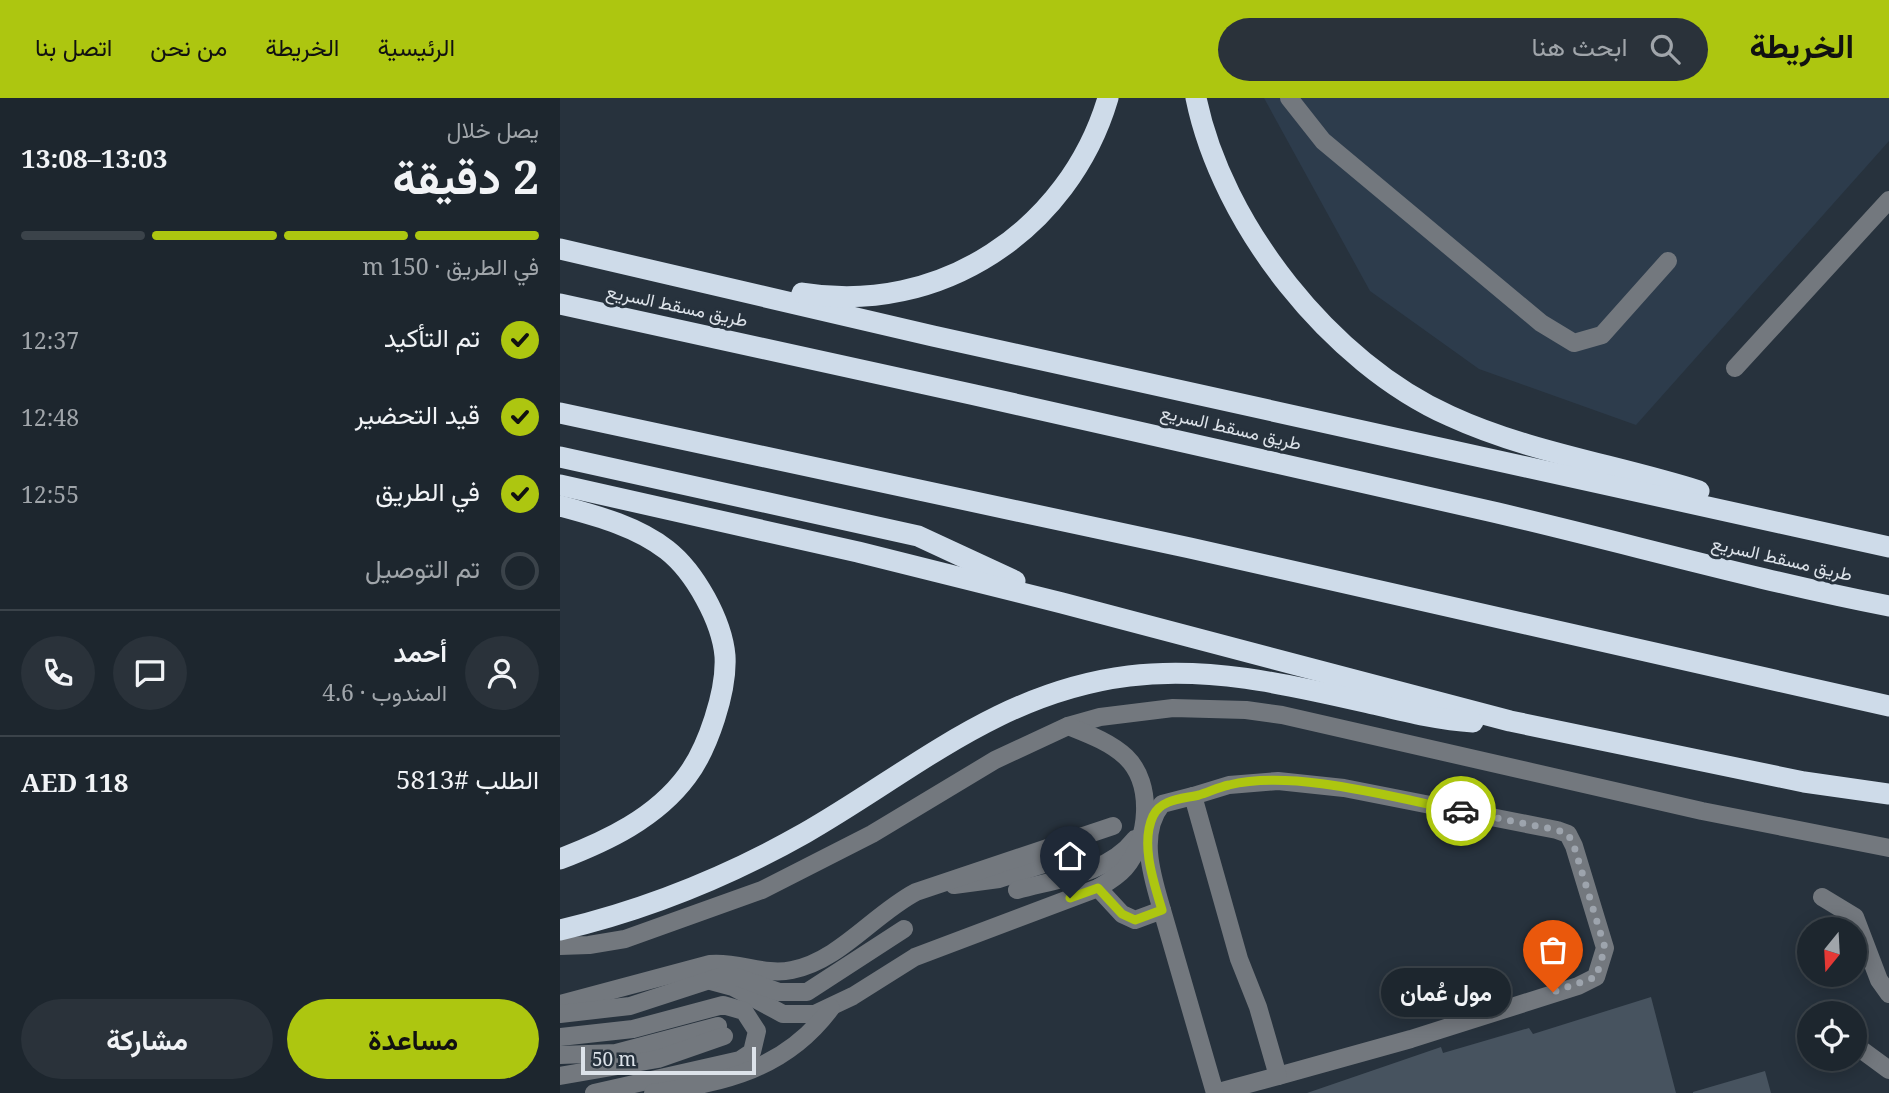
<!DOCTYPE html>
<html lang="ar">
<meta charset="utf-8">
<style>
:root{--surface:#1d262e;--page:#2a323a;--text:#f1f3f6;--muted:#a0a5aa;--line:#3b434a;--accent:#adc610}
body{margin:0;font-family:"Noto Serif",Vazirmatn,serif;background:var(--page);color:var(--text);direction:rtl;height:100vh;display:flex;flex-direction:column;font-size:26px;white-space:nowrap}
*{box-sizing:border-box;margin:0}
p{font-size:23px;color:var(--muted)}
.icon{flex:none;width:38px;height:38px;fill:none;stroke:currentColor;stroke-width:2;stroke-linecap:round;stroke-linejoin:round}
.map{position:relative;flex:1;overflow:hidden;direction:ltr}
.sheet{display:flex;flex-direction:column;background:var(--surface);width:560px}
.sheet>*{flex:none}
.needle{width:46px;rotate:198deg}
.buttons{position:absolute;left:1237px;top:819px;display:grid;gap:14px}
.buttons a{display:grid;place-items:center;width:70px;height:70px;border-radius:50%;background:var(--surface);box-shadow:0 4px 18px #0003,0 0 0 2px var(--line);font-size:35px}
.scale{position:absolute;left:21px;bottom:18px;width:175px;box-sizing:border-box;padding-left:7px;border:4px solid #dce2e9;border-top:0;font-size:19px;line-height:24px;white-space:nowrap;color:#dce2e9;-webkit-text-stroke:5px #27323d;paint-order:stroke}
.pin{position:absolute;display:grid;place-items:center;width:60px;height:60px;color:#fff;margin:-72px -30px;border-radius:50% 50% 50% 0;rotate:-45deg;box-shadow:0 0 7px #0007}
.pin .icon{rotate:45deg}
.courier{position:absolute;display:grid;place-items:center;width:70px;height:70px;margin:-35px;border:5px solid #adc610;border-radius:50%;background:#fff;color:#222;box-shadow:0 2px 9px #0007}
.bubble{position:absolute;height:49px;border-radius:24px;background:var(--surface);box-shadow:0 4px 18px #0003,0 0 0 2px var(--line);font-size:23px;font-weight:700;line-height:49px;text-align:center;direction:rtl}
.summary em{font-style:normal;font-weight:700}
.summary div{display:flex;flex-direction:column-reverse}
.summary{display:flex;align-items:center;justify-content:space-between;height:119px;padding:0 21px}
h1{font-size:46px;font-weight:700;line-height:52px}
.bar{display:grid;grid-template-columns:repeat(4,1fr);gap:10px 7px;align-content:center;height:84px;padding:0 21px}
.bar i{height:9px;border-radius:5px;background:var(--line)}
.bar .current{background:var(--accent)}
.bar p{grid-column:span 4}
.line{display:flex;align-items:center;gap:18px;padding:0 21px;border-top:2px solid var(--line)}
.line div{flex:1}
.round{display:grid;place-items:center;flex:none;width:74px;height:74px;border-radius:37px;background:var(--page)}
ol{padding:0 21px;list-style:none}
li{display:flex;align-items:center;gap:21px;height:77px}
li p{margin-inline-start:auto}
li .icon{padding:7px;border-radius:50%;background:var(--accent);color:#111;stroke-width:4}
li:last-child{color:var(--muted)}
li i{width:38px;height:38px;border:4px solid var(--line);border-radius:50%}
.action{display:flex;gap:14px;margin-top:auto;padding:14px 21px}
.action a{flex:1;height:80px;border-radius:42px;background:var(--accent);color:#111;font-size:28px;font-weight:700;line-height:80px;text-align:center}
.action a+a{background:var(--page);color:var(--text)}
header{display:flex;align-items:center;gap:42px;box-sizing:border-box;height:98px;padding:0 35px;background:var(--accent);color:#111}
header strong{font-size:33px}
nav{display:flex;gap:38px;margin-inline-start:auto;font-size:24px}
.search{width:490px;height:63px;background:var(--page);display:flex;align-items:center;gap:18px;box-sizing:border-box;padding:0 24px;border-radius:38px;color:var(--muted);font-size:26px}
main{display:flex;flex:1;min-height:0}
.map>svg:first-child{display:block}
.built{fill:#2d3c4c}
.building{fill:#47535f}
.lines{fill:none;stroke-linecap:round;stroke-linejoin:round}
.minor{stroke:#73787e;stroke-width:18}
.highway{stroke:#cedbe9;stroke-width:21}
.done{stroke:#9da4ad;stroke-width:7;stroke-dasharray:0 12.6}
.route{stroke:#adc610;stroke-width:9}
.labels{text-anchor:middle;stroke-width:6;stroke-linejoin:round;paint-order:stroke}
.street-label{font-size:18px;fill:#dce2e9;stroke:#27323d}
</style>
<header>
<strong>الخريطة</strong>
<div class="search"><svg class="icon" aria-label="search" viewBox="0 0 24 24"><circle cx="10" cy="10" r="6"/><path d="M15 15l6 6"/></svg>ابحث هنا</div>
<nav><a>الرئيسية</a><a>الخريطة</a><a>من نحن</a><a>اتصل بنا</a></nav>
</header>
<main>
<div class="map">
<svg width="1329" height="995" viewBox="0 0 1329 995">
<rect width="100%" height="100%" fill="#27323d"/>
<!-- built -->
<path class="built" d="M704,0H1329V43L1076,327L919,271L810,193Z"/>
<!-- building -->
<g class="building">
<path d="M1091,899L1116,995H747L881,949L883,955L969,930L973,936Z"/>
<path d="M1205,973L1211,995H1133V994Z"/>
</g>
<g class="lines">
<!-- minor -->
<g class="minor">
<path d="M729,0L763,43L981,225L1014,245L1042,237L1108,163"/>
<path d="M1175,270L1329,102"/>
<path d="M633,698L669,687L718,683L784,690L997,732L1008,736L1014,748L1045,850L1036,879L1018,888L851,941L718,978"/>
<path d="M394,787L439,781L529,751"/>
<path d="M538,790L562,816L575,822L602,812C592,778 578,736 602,706L633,698L679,861L698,909L718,978L655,995"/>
<path d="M457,792C497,781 548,776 575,741"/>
<path d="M1262,799L1295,819L1319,882L1329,896"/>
<path d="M602,812L655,995"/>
<path d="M0,848L29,847L65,841L202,792L312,736L435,662L508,628L540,619L613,610L686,612L722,617L1142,713L1329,750"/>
<path d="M147,882L173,889L223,916H255L293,898L355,859L538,790C548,784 557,779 565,770C589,742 594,686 566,659C550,644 528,636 508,628"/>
<path d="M0,906L150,866C178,863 204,878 232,872C279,863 314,816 356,794L553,728"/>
<path d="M0,916L70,908L159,879H177L219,894H247L344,831"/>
<path d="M0,939L73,931L163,907L184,913L197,933L192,954L180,962L34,995"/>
<path d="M1295,947L1329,972"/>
<path d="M0,957L56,955L158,928"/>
<path d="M0,978L98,961L164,938"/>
<path d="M93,995C165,984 225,972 271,910"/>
</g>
<!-- highway -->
<g class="highway">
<path d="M636,0C662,127 771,265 890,318C968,354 1057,367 1139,393"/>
<path d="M0,151L373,238L1329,449"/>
<path d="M242,195C380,218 509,132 548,0"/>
<path d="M0,206C310,273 620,342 929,413C1063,444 1195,482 1329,508"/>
<path d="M0,315L630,450L1329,608"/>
<path d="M0,359L358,438L455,483"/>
<path d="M0,387L298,454L502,505L950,623L1244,684L1329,696"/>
<path d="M0,408C37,418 76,428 107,452C135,474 162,523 165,558C167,593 148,650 127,678C96,720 47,743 0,761"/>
<path d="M0,832C85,812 169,778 245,735C353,673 439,594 569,578C651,568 730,587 809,605C843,613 878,622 913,624"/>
</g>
</g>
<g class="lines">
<!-- done -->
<path class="done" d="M901,713L997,732L1008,736L1014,748L1045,850L1036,879L993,894"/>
<!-- route -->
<path class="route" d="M510,800L538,790L562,816L575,822L602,812C594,785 580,746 593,718C601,701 622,701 639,697C649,694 659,689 669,687C735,671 835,700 901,713"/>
</g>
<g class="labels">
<!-- street labels -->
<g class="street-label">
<text transform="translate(117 208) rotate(12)" y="6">طريق مسقط السريع</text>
<text transform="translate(671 330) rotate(13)" y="6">طريق مسقط السريع</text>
<text transform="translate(1222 461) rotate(13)" y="6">طريق مسقط السريع</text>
</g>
</g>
</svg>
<div class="buttons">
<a><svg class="needle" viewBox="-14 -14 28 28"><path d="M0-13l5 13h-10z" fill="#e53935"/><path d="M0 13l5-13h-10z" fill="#a0a5aa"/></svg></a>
<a><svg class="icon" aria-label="locate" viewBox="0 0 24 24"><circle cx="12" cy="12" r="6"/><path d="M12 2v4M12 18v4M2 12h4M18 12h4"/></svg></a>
</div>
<div class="scale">50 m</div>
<div class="pin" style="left:993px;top:894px;background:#ea580c"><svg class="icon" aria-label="bag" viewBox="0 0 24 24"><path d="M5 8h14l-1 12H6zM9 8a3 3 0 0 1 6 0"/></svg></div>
<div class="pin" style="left:510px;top:800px;background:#1f2937"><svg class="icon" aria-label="home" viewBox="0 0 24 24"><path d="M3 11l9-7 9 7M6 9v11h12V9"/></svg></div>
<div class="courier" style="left:901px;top:713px"><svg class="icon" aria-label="car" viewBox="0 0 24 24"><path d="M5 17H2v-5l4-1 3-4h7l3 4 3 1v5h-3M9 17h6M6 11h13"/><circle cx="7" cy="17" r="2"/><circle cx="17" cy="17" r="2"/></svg></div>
<div class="bubble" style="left:821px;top:870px;width:130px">مول عُمان</div>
</div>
<section class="sheet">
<div class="summary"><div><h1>2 دقيقة</h1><p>يصل خلال</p></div><em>13:03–13:08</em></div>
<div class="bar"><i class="current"></i><i class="current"></i><i class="current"></i><i></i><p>في الطريق · 150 m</p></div>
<ol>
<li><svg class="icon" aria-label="check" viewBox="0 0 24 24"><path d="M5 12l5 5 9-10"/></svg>تم التأكيد<p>12:37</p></li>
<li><svg class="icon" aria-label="check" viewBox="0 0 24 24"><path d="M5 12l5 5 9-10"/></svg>قيد التحضير<p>12:48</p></li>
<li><svg class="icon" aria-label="check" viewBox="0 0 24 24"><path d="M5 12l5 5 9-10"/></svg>في الطريق<p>12:55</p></li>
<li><i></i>تم التوصيل</li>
</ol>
<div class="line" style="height:126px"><a class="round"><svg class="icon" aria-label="person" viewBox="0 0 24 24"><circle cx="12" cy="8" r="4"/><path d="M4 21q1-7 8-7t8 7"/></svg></a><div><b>أحمد</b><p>المندوب · 4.6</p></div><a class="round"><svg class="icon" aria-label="chat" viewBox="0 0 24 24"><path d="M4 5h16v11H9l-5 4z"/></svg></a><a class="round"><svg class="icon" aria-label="phone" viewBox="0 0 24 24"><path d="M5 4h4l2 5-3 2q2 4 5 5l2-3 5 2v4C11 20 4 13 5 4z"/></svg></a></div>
<div class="line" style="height:91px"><div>الطلب #5813</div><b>AED 118</b></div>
<div class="action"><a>مساعدة</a><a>مشاركة</a></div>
</section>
</main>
